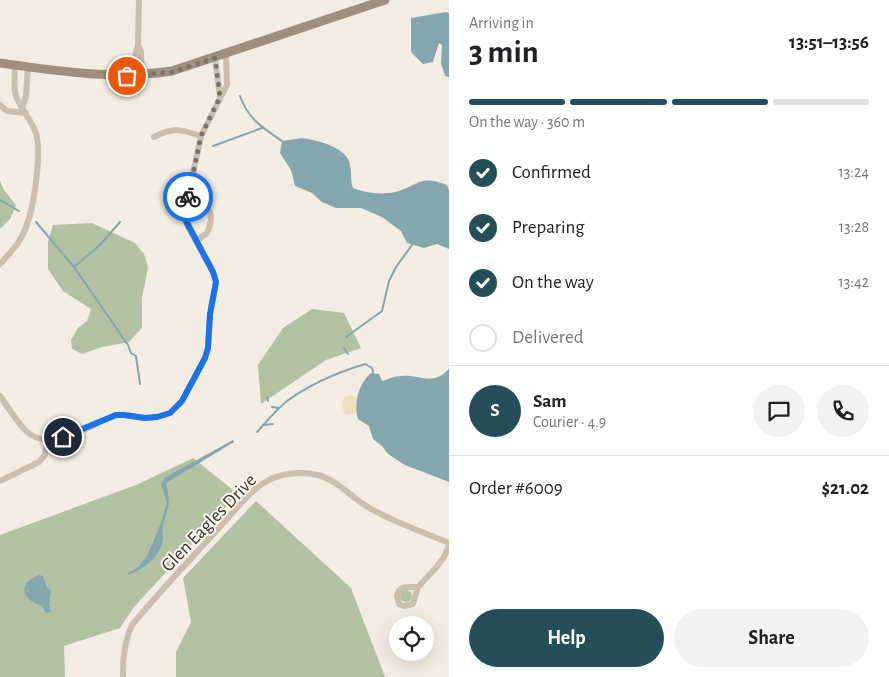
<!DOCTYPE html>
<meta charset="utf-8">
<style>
:root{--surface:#fff;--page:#f2f2f2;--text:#202124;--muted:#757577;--line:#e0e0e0;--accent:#244f58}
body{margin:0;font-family:"Alegreya Sans",sans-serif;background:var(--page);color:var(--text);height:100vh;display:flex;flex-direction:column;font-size:19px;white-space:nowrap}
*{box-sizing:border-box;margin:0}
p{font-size:16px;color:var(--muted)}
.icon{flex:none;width:28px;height:28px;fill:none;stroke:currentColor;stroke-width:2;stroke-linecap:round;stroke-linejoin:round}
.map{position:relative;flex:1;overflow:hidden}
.panel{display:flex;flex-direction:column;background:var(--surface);width:440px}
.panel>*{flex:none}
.buttons{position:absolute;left:389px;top:616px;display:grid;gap:10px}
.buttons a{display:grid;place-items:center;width:45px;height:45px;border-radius:50%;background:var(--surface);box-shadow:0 5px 20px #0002;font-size:25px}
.pin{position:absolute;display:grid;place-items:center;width:42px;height:42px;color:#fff;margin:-21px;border:2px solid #fff;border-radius:50%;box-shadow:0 1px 5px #0007}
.courier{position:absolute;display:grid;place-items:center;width:50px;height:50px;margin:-25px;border:4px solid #1a73e8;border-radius:50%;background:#fff;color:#222;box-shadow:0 1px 6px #0007}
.summary em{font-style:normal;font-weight:700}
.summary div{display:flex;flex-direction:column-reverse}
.summary{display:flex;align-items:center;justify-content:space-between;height:85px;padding:0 20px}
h1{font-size:32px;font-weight:700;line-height:38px}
.bar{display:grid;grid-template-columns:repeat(4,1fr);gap:8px 5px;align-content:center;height:60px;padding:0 20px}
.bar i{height:6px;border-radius:4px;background:var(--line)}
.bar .on{background:var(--accent)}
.bar p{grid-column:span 4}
.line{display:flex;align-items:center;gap:12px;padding:0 20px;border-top:1px solid var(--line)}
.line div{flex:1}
.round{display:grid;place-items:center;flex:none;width:52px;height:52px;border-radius:26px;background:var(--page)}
ol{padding:0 20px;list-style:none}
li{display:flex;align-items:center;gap:15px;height:55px}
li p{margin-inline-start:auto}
li .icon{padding:5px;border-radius:50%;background:var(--accent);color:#fff;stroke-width:4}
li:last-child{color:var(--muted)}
li i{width:28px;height:28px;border:2px solid var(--line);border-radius:50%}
.action{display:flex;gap:10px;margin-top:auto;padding:10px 20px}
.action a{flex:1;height:58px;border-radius:30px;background:var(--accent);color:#fff;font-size:20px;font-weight:700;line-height:58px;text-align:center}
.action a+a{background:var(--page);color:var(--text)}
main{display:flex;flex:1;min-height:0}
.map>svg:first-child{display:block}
.green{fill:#b3c1a3}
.sand{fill:#eae0bc}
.water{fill:#83a7ad}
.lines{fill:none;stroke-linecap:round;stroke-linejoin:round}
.stream{stroke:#83a7ad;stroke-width:2}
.street{stroke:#cabeae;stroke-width:6}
.secondary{stroke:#9e8e80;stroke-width:9}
.done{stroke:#7a736c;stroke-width:5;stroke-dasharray:0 9}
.route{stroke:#1a73e8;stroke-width:6}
.labels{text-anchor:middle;stroke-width:4;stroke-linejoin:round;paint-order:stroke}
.street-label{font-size:19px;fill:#39322c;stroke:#faf6ee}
</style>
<main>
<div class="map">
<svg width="449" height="677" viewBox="0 0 449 677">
<rect width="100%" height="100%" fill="#f2ece2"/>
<!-- green -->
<g class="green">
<path d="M0,181L4,190L16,205L10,219L0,229Z"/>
<path d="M92,223L135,243L144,254L148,267L142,298V328L129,342L102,347L82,354L72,349L71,340L78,328L87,321L91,309L63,291L48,269V242L53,225Z"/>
<path d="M312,309L344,313L361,348L326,360L261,404L258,365L283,328Z"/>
<path d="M193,458L238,494L134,607L120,628L64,646L65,677H0V535L136,485Z"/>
<path d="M256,501L351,588L385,677H176V652L191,622L183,578Z"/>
<circle cx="406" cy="596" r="6"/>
</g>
<!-- sand -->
<path class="sand" d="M350,395L357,398V413L347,415L344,413L342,402L344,397Z"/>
<!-- water -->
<g class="water">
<path d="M446,12L449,13V77L445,76L441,63L442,45L439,43L433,62L423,64L411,52V18Z"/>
<path d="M302,138C316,140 348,147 350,165C352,173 350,180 353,188C365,193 382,195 395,192C419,186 418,174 447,185L449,190V249L437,244L424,248L407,243L401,231L382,217L361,208H336L322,202L312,193L295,186L291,170L280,153L282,141Z"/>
<path d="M449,369V482L405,465L388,454L382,446L373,439L369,426L358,419C354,403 358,384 371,373L379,374L382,381C389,379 394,376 401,376C421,374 431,387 449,369Z"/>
<path d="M233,440L234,442L166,483C171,506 169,504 163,525C162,531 164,538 162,544C157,560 142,569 129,575L127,574L138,567L147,556L161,523L167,502L161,484L166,477Z"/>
<path d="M39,575L43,576L47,587L51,591L49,604L51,612L46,613L42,606C21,599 17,584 39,575Z"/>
</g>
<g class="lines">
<!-- stream -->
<g class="stream">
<path d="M240,96C248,119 263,128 282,141"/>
<path d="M213,146L262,128"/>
<path d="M0,200L19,211"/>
<path d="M36,222L74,267L128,345L131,353L136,356L140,384"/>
<path d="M74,267L100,245L120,222"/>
<path d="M346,337L382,311L389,281L396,267L412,245"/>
<path d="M344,348L348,354"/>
<path d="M267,397L268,401"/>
<path d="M272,407L279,408"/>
<path d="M263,425L273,424"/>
<path d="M257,432C267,421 276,410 287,401C310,384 339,372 365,364L372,368L373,372"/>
</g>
<!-- street -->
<g class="street">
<path d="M138,45L139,0"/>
<path d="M215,58L220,97"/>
<path d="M135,76L136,52L138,45L141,52L142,76"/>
<path d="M0,105L7,111L26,113"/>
<path d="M23,106L26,96L28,67"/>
<path d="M154,137C174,127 180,129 201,136"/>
<path d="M187,201C208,205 217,211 207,233L196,241"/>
<path d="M0,264C10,253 21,242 26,227C34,207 42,153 36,133C32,121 19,106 16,96C13,87 15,75 15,65"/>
<path d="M0,396C8,407 16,421 26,431C51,455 90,424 116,415H123L145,418L157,417L170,413L182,401L205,358L208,348L210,314L216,282L213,272L188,227L185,219V211L201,136L227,85L226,54"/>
<path d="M0,481L39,462L45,455L47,441"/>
<path d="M418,587C409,587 399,585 397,596L399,604L404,606L413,604L418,587L435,569L444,557L449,546"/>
<path d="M123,677C123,659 124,642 132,625C159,592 189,561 218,529C232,514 249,491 267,481C282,473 301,471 318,475C337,480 350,496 366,506C392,522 421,531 449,543"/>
</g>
<!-- secondary -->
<path class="secondary" d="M0,63C57,71 115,80 172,71L385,0"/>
</g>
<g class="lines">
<!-- done -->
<path class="done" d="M127,76L172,72L215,58L220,97L201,136L188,197"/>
<!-- route -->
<path class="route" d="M63,437L116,415H124L145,418L157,417L170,413L182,401L205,358L208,348L210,314L216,282L213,272L185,219V211L188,197"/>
</g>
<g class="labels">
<!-- street labels -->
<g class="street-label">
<text transform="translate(208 522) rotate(-46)" y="7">Glen Eagles Drive</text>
</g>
</g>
</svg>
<div class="buttons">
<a><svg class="icon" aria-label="locate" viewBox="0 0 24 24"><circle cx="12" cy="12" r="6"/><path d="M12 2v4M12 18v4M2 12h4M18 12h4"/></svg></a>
</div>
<div class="pin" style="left:127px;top:76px;background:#ea580c"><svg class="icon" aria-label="bag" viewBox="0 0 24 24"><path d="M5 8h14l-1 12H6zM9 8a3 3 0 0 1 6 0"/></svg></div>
<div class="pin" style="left:63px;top:437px;background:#1f2937"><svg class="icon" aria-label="home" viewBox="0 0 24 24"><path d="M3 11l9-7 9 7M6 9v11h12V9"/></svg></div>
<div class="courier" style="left:188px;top:197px"><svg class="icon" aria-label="bike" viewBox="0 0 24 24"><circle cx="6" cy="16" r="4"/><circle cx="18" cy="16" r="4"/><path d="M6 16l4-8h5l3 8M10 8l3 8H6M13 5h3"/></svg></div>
</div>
<section class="panel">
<div class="summary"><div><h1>3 min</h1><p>Arriving in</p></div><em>13:51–13:56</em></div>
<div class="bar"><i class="on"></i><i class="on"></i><i class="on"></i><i></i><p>On the way · 360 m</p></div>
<ol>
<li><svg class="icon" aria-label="check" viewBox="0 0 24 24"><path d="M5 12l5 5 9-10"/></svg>Confirmed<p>13:24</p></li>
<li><svg class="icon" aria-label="check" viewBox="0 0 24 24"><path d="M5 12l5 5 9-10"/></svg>Preparing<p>13:28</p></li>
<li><svg class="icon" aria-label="check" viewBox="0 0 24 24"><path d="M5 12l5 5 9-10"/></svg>On the way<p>13:42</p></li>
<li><i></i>Delivered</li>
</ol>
<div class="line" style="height:90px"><b class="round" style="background:var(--accent);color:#fff">S</b><div><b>Sam</b><p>Courier · 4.9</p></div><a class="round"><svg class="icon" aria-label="chat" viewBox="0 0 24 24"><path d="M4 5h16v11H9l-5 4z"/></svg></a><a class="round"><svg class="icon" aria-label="phone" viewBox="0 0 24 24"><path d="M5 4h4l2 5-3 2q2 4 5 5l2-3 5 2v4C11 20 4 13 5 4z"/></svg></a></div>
<div class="line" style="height:65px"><div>Order #6009</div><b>$21.02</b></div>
<div class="action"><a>Help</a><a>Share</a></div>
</section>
</main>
